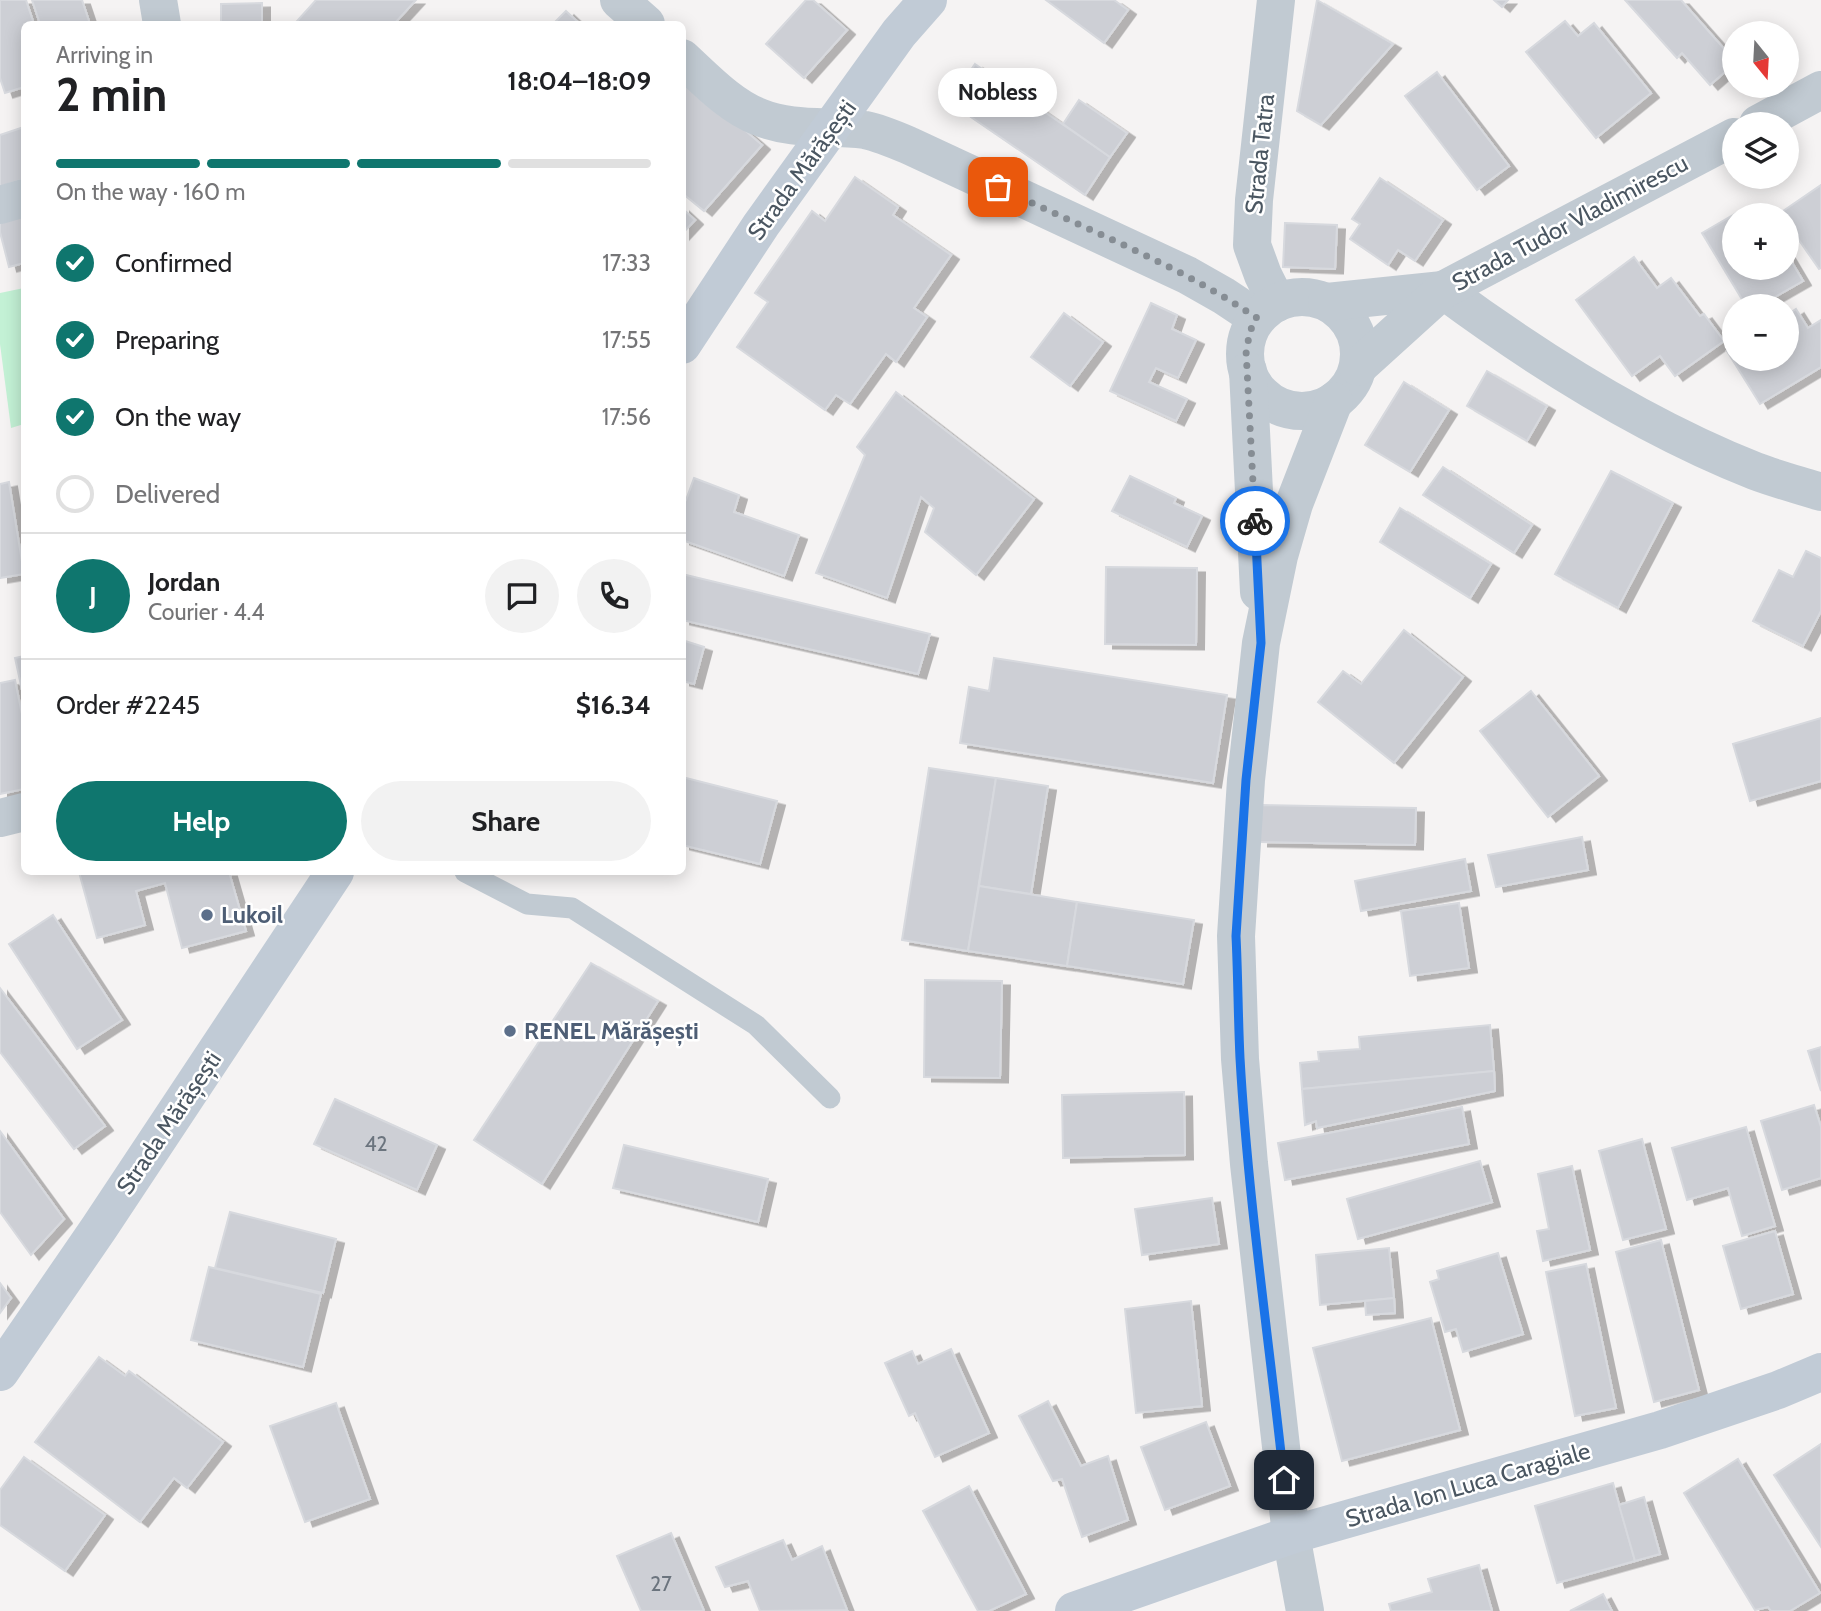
<!DOCTYPE html>
<meta charset="utf-8">
<style>
:root{--surface:#fff;--page:#f2f2f2;--text:#202124;--muted:#757577;--line:#e0e0e0;--accent:#0f766e}
body{margin:0;font-family:Cabin,sans-serif;background:var(--page);color:var(--text);height:100vh;display:flex;flex-direction:column;font-size:26px;white-space:nowrap}
*{box-sizing:border-box;margin:0}
p{font-size:23px;color:var(--muted)}
.icon{flex:none;width:38px;height:38px;fill:none;stroke:currentColor;stroke-width:2;stroke-linecap:round;stroke-linejoin:round}
.map{position:relative;flex:1;overflow:hidden}
.sheet{position:absolute;left:21px;top:21px;width:665px;height:854px;display:flex;flex-direction:column;background:var(--surface);border-radius:10px;box-shadow:0 4px 18px #0003}
.sheet>*{flex:none}
.needle{width:46px;rotate:162deg}
.tools{position:absolute;left:1722px;top:21px;display:grid;gap:14px}
.tools a{display:grid;place-items:center;width:77px;height:77px;border-radius:50%;background:var(--surface);box-shadow:0 4px 18px #0003;font-size:35px}
.pin{position:absolute;display:grid;place-items:center;width:60px;height:60px;color:#fff;margin:-30px;border-radius:14px;box-shadow:0 4px 10px #0006}
.courier{position:absolute;display:grid;place-items:center;width:70px;height:70px;margin:-35px;border:5px solid #1a73e8;border-radius:50%;background:#fff;color:#222;box-shadow:0 2px 9px #0007}
.bubble{position:absolute;height:49px;border-radius:24px;background:var(--surface);box-shadow:0 4px 18px #0003;font-size:23px;font-weight:700;line-height:49px;text-align:center}
.summary em{font-style:normal;font-weight:700}
.summary div{display:flex;flex-direction:column-reverse}
.summary{display:flex;align-items:center;justify-content:space-between;height:119px;padding:0 35px}
h1{font-size:46px;font-weight:700;line-height:52px}
.bar{display:grid;grid-template-columns:repeat(4,1fr);gap:10px 7px;align-content:center;height:84px;padding:0 35px}
.bar i{height:9px;border-radius:5px;background:var(--line)}
.bar .active{background:var(--accent)}
.bar p{grid-column:span 4}
.line{display:flex;align-items:center;gap:18px;padding:0 35px;border-top:2px solid var(--line)}
.line div{flex:1}
.round{display:grid;place-items:center;flex:none;width:74px;height:74px;border-radius:37px;background:var(--page)}
ol{padding:0 35px;list-style:none}
li{display:flex;align-items:center;gap:21px;height:77px}
li p{margin-inline-start:auto}
li .icon{padding:7px;border-radius:50%;background:var(--accent);color:#fff;stroke-width:4}
li:last-child{color:var(--muted)}
li i{width:38px;height:38px;border:4px solid var(--line);border-radius:50%}
.primary-button{display:flex;gap:14px;margin-top:auto;padding:14px 35px}
.primary-button a{flex:1;height:80px;border-radius:42px;background:var(--accent);color:#fff;font-size:28px;font-weight:700;line-height:80px;text-align:center}
.primary-button a+a{background:var(--page);color:var(--text)}
.map>svg:first-child{display:block}
.green{fill:#c3f1d5}
.building{fill:#cdcfd5;stroke:#d7d9de;stroke-width:2;filter:url(#shadow)}
.lines{fill:none;stroke-linecap:round;stroke-linejoin:round}
.service{stroke:#c1cad2;stroke-width:21}
.minor{stroke:#c1cad2;stroke-width:38}
.tertiary{stroke:#c1cad2;stroke-width:38}
.secondary{stroke:#c1cbd6;stroke-width:38}
.done{stroke:#868d94;stroke-width:7;stroke-dasharray:0 12.6}
.route{stroke:#1a73e8;stroke-width:9}
.service-dot{fill:#5c6f8a;stroke:#fff;stroke-width:2.5}
.labels{text-anchor:middle;stroke-width:5;stroke-linejoin:round;paint-order:stroke}
.number-label{font-size:21px;fill:#6b747e}
.street-label{font-size:24px;fill:#4a5661;stroke:#fff}
.service-label{font-size:24px;font-weight:bold;fill:#4e5e75;stroke:#fff;text-anchor:start}
</style>
<div class="map">
<svg width="1821" height="1611" viewBox="0 0 1821 1611">
<defs>
<filter id="shadow"><feDropShadow dx="8" dy="4.5" stdDeviation="0" flood-color="#0004"/></filter>
</defs>
<rect width="100%" height="100%" fill="#f5f3f3"/>
<!-- green -->
<path class="green" d="M24,288V424L11,428L0,344V293Z"/>
<!-- building -->
<g class="building">
<path d="M0,0H26L34,24H24V87L5,93L0,78Z"/>
<path d="M32,0H82L90,24H40Z"/>
<path d="M316,0H416L394,24H301L297,21Z"/>
<path d="M806,0H813L847,30L804,78L766,44Z"/>
<path d="M1046,0H1114L1128,10L1104,43Z"/>
<path d="M1317,0L1393,44L1321,125L1297,111Z"/>
<path d="M1494,0H1508L1502,7Z"/>
<path d="M1625,0H1681L1734,60V64L1710,85L1682,53L1677,58Z"/>
<path d="M262,3V24H221V4Z"/>
<path d="M566,11L580,24H553Z"/>
<path d="M1565,21L1578,36L1594,23L1651,93L1596,138L1526,52Z"/>
<path d="M975,64L1110,157L1085,195L949,102Z"/>
<path d="M1437,72L1509,166L1477,190L1405,96Z"/>
<path d="M682,76L762,145L704,211L682,193Z"/>
<path d="M1079,100L1127,133L1110,157L1063,124Z"/>
<path d="M24,127V179L0,187V135Z"/>
<path d="M855,177L898,207L893,215L951,255L914,308L927,317L896,362L886,354L850,404L836,395L825,410L737,347L768,302L755,293L812,211L825,221Z"/>
<path d="M1380,178L1443,220L1415,261L1398,250L1388,265L1350,239L1360,224L1352,219Z"/>
<path d="M1821,185V268L1819,269L1787,223V215L1780,213Z"/>
<path d="M1747,207L1751,215H1734V268H1787V254L1803,281L1759,306H1746L1702,233Z"/>
<path d="M682,208L695,220L682,234Z"/>
<path d="M24,211V263L9,267L0,232V217Z"/>
<path d="M1285,223L1337,225L1335,269L1283,267Z"/>
<path d="M1634,257L1657,288L1671,278L1700,316L1704,314L1724,341L1675,376L1660,356L1632,376L1576,300Z"/>
<path d="M1151,303L1177,315L1172,329L1196,340L1178,378L1156,368L1149,382L1187,399L1176,421L1110,391Z"/>
<path d="M1796,309L1808,328L1821,320V367L1760,404L1727,351L1734,347V359H1787V315Z"/>
<path d="M1064,313L1103,342L1070,386L1031,357Z"/>
<path d="M1487,371L1547,406L1527,441L1467,406Z"/>
<path d="M1404,382L1449,410L1410,472L1365,445Z"/>
<path d="M896,392L1034,499L976,575L925,532L934,508L921,497L887,598L816,573L865,455L857,447Z"/>
<path d="M1443,467L1532,525L1514,553L1423,495Z"/>
<path d="M1611,471L1673,503L1618,608L1555,574Z"/>
<path d="M1130,476L1176,498L1174,503L1202,516L1187,547L1112,511Z"/>
<path d="M694,478L739,495L734,512L799,535L784,576L682,540V498L686,500Z"/>
<path d="M9,482L24,574L0,578V484Z"/>
<path d="M1400,508L1491,564L1470,598L1380,542Z"/>
<path d="M1806,551L1821,558V611L1803,646L1753,621L1779,570L1793,577Z"/>
<path d="M1106,567L1197,568L1196,645L1105,644Z"/>
<path d="M682,574L930,634L918,674L682,620Z"/>
<path d="M1404,630L1463,677L1394,763L1318,702L1343,671L1361,684Z"/>
<path d="M682,640L704,647L694,684L682,681Z"/>
<path d="M24,656V699L15,658Z"/>
<path d="M994,658L1227,695L1213,783L960,743L969,687L989,691Z"/>
<path d="M15,680L24,724V789L0,794V683Z"/>
<path d="M1531,691L1599,776L1548,817L1480,731Z"/>
<path d="M1821,718V781L1750,801L1733,744Z"/>
<path d="M929,768L996,778L968,951L902,940Z"/>
<path d="M682,777L777,801L760,864L682,845Z"/>
<path d="M996,778L1048,786L1031,894L979,886Z"/>
<path d="M1261,805L1416,808L1415,845L1260,842Z"/>
<path d="M1582,837L1588,870L1496,887L1488,855Z"/>
<path d="M1465,859L1471,891L1361,911L1355,881Z"/>
<path d="M79,872H229L246,931L182,948L165,883L136,891L145,925L97,938Z"/>
<path d="M979,886L1077,902L1067,966L968,951Z"/>
<path d="M1077,902L1194,920L1183,984L1067,966Z"/>
<path d="M1459,903L1469,968L1410,976L1401,911Z"/>
<path d="M53,915L122,1020L77,1049L9,944Z"/>
<path d="M591,963L658,1001L542,1184L474,1140Z"/>
<path d="M925,980L1002,981L1000,1078L924,1077Z"/>
<path d="M0,988L105,1126L74,1149L0,1052Z"/>
<path d="M1490,1025L1494,1071L1302,1089L1300,1063L1319,1061L1318,1052L1360,1049L1359,1037Z"/>
<path d="M1821,1047V1091L1808,1051Z"/>
<path d="M1494,1071L1495,1091L1317,1128L1316,1121L1305,1125L1302,1089Z"/>
<path d="M1184,1092L1185,1155L1063,1158L1062,1095Z"/>
<path d="M335,1099L437,1145L417,1190L314,1144Z"/>
<path d="M1814,1105L1821,1127V1178L1782,1190L1761,1121Z"/>
<path d="M1462,1107L1469,1144L1285,1180L1278,1143Z"/>
<path d="M1746,1127L1775,1226L1742,1236L1728,1188L1687,1200L1672,1148Z"/>
<path d="M0,1131L64,1219L31,1255L0,1212Z"/>
<path d="M1642,1139L1666,1229L1623,1240L1599,1151Z"/>
<path d="M624,1145L768,1179L758,1222L613,1188Z"/>
<path d="M1480,1161L1492,1202L1358,1239L1347,1199Z"/>
<path d="M1572,1166L1590,1250L1543,1261L1537,1231L1549,1229L1538,1174Z"/>
<path d="M1212,1198L1219,1244L1142,1255L1135,1209Z"/>
<path d="M230,1212L336,1239L323,1293L215,1268Z"/>
<path d="M1775,1231L1793,1294L1741,1309L1723,1246Z"/>
<path d="M1661,1240L1699,1390L1654,1402L1616,1252Z"/>
<path d="M1389,1248L1394,1298L1320,1305L1316,1255Z"/>
<path d="M1498,1253L1523,1334L1463,1352L1456,1329L1445,1332L1430,1282L1439,1279L1437,1271Z"/>
<path d="M1586,1264L1616,1408L1575,1416L1546,1272Z"/>
<path d="M209,1267L321,1294L303,1367L191,1340Z"/>
<path d="M0,1283L11,1298L0,1313Z"/>
<path d="M1394,1298L1395,1313L1366,1315L1365,1301Z"/>
<path d="M1191,1301L1202,1406L1136,1413L1125,1309Z"/>
<path d="M1431,1318L1460,1430L1342,1461L1313,1348Z"/>
<path d="M951,1349L989,1433L935,1457L915,1413L909,1416L885,1363L912,1351L918,1364Z"/>
<path d="M99,1357L125,1376L129,1371L223,1442L187,1488L174,1478L140,1522L35,1442Z"/>
<path d="M1048,1401L1081,1466L1108,1456L1128,1520L1082,1537L1062,1479L1053,1481L1019,1416Z"/>
<path d="M336,1403L370,1499L305,1522L270,1426Z"/>
<path d="M1206,1422L1230,1486L1165,1510L1141,1447Z"/>
<path d="M1821,1444V1547L1774,1475Z"/>
<path d="M24,1457L105,1515L65,1571L0,1525V1490Z"/>
<path d="M1738,1459L1820,1593L1790,1611H1771L1768,1607L1755,1610L1684,1493Z"/>
<path d="M1613,1483L1635,1561L1557,1583L1535,1506Z"/>
<path d="M969,1486L1026,1594L989,1611H978L923,1511Z"/>
<path d="M1644,1497L1660,1554L1635,1561L1619,1505Z"/>
<path d="M671,1533L704,1611H641L617,1556Z"/>
<path d="M783,1540L792,1560L822,1546L847,1610L760,1611L748,1581L725,1587L716,1567Z"/>
<path d="M1479,1565L1492,1611H1391L1389,1604L1432,1592L1428,1579Z"/>
<path d="M1603,1594L1612,1611H1570Z"/>
</g>
<g class="lines">
<!-- service -->
<path class="service" d="M465,872L527,904L572,908L756,1025L830,1098"/>
<!-- minor -->
<g class="minor">
<path d="M158,0L162,24"/>
<path d="M619,0L646,24"/>
<path d="M1276,0L1254,200L1252,245L1263,275L1277,303"/>
<path d="M682,58C705,79 730,106 759,117C793,131 829,125 865,130C880,133 896,140 910,146L1187,275L1224,296L1257,318"/>
<path d="M0,205L24,198"/>
<path d="M1443,290C1539,361 1644,427 1755,471C1776,479 1799,485 1821,492"/>
</g>
<!-- tertiary -->
<g class="tertiary">
<path d="M1758,124L1821,90"/>
<circle cx="1302" cy="354" r="57"/>
<path d="M1327,302L1443,290"/>
<path d="M1358,367L1443,290L1734,137"/>
<path d="M1248,371L1259,592"/>
<path d="M0,818L24,812"/>
<path d="M1305,1611L1291,1535L1249,1164L1240,1059L1236,936L1246,780L1261,643L1279,556L1294,504L1334,401"/>
</g>
<!-- secondary -->
<g class="secondary">
<path d="M682,345L761,225L899,33L928,0"/>
<path d="M0,1372L99,1228L335,872"/>
<path d="M1074,1611L1291,1535L1660,1430L1778,1390L1821,1372"/>
</g>
</g>
<g class="lines">
<!-- done -->
<path class="done" d="M998,187C1085,229 1177,264 1257,318L1251,329L1246,350L1255,521"/>
<!-- route -->
<path class="route" d="M1255,521L1261,643L1246,780L1236,936C1238,976 1238,1017 1240,1058C1248,1199 1269,1340 1284,1480"/>
</g>
<!-- markers -->
<g class="service-dot">
<circle cx="207" cy="915" r="7"/>
<circle cx="510" cy="1031" r="7"/>
</g>
<g class="labels">
<!-- number labels -->
<g class="number-label">
<text x="376" y="1151">42</text>
<text x="661" y="1591">27</text>
</g>
<!-- street labels -->
<g class="street-label">
<text transform="translate(1260 154) rotate(-84)" y="8">Strada Tatra</text>
<text transform="translate(802 170) rotate(-54)" y="8">Strada Mărășești</text>
<text transform="translate(1570 223) rotate(-28)" y="8">Strada Tudor Vladimirescu</text>
<text transform="translate(169 1123) rotate(-56)" y="8">Strada Mărășești</text>
<text transform="translate(1468 1485) rotate(-16)" y="8">Strada Ion Luca Caragiale</text>
</g>
<!-- service labels -->
<g class="service-label">
<text x="221" y="923">Lukoil</text>
<text x="524" y="1039">RENEL Mărășești</text>
</g>
</g>
</svg>
<div class="tools">
<a><svg class="needle" viewBox="-14 -14 28 28"><path d="M0-13l5 13h-10z" fill="#e53935"/><path d="M0 13l5-13h-10z" fill="#757577"/></svg></a>
<a><svg class="icon" aria-label="layers" viewBox="0 0 24 24"><path d="M12 4l9 5-9 5-9-5zM3 14l9 5 9-5"/></svg></a>
<a>+</a>
<a>−</a>
</div>
<div class="pin" style="left:998px;top:187px;background:#ea580c"><svg class="icon" aria-label="bag" viewBox="0 0 24 24"><path d="M5 8h14l-1 12H6zM9 8a3 3 0 0 1 6 0"/></svg></div>
<div class="pin" style="left:1284px;top:1480px;background:#1f2937"><svg class="icon" aria-label="home" viewBox="0 0 24 24"><path d="M3 11l9-7 9 7M6 9v11h12V9"/></svg></div>
<div class="courier" style="left:1255px;top:521px"><svg class="icon" aria-label="bike" viewBox="0 0 24 24"><circle cx="6" cy="16" r="4"/><circle cx="18" cy="16" r="4"/><path d="M6 16l4-8h5l3 8M10 8l3 8H6M13 5h3"/></svg></div>
<div class="bubble" style="left:938px;top:68px;width:119px">Nobless</div>
<section class="sheet">
<div class="summary"><div><h1>2 min</h1><p>Arriving in</p></div><em>18:04–18:09</em></div>
<div class="bar"><i class="active"></i><i class="active"></i><i class="active"></i><i></i><p>On the way · 160 m</p></div>
<ol>
<li><svg class="icon" aria-label="check" viewBox="0 0 24 24"><path d="M5 12l5 5 9-10"/></svg>Confirmed<p>17:33</p></li>
<li><svg class="icon" aria-label="check" viewBox="0 0 24 24"><path d="M5 12l5 5 9-10"/></svg>Preparing<p>17:55</p></li>
<li><svg class="icon" aria-label="check" viewBox="0 0 24 24"><path d="M5 12l5 5 9-10"/></svg>On the way<p>17:56</p></li>
<li><i></i>Delivered</li>
</ol>
<div class="line" style="height:126px"><b class="round" style="background:var(--accent);color:#fff">J</b><div><b>Jordan</b><p>Courier · 4.4</p></div><a class="round"><svg class="icon" aria-label="chat" viewBox="0 0 24 24"><path d="M4 5h16v11H9l-5 4z"/></svg></a><a class="round"><svg class="icon" aria-label="phone" viewBox="0 0 24 24"><path d="M5 4h4l2 5-3 2q2 4 5 5l2-3 5 2v4C11 20 4 13 5 4z"/></svg></a></div>
<div class="line" style="height:91px"><div>Order #2245</div><b>$16.34</b></div>
<div class="primary-button"><a>Help</a><a>Share</a></div>
</section>
</div>
